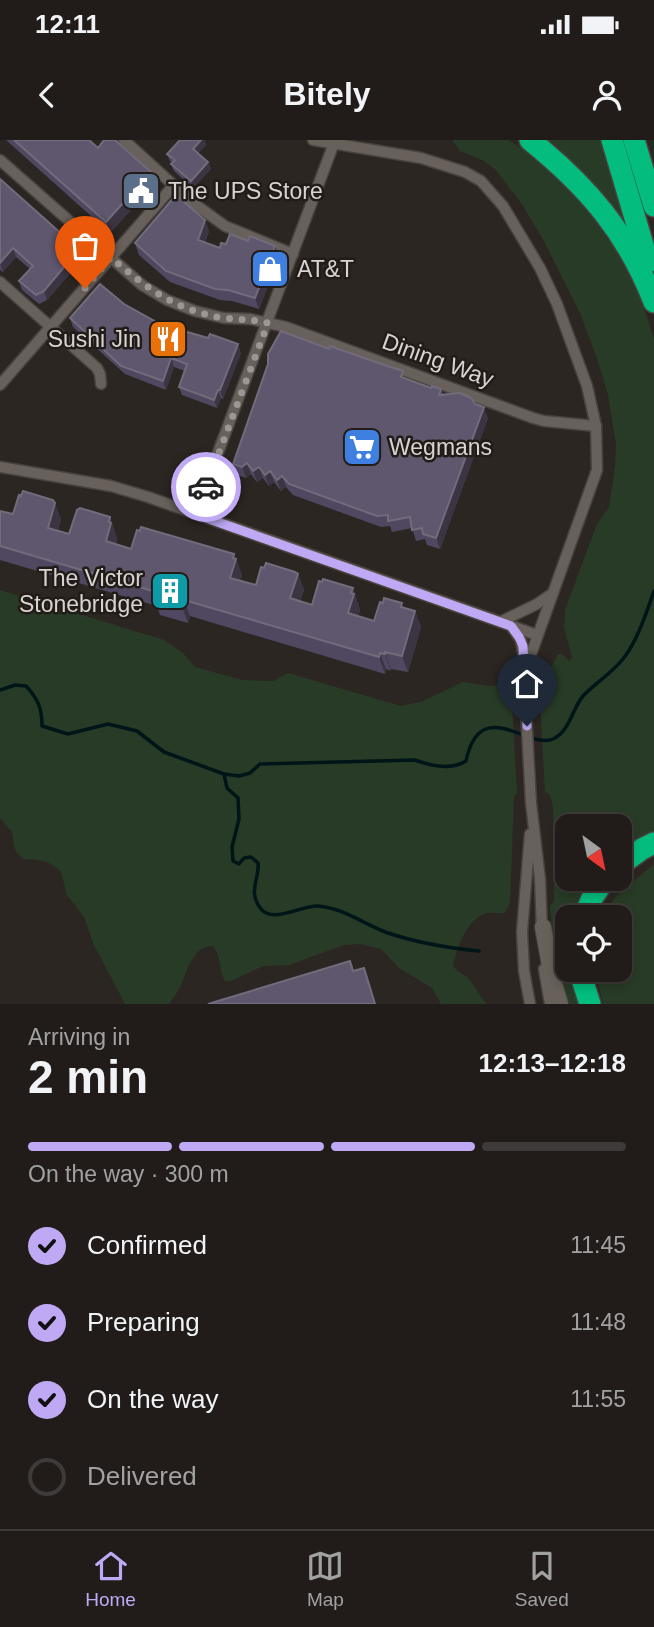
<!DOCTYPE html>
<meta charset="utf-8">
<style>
:root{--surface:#211c1a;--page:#2d2927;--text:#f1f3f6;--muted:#a2a1a2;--line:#3e3a39;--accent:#bfa9f4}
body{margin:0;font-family:Arial,sans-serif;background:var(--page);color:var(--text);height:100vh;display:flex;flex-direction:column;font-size:26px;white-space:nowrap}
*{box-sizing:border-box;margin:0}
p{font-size:23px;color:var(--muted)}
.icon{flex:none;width:38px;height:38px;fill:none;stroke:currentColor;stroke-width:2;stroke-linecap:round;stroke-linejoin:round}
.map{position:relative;height:864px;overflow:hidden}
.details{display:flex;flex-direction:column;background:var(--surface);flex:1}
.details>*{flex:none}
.needle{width:46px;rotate:147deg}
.controls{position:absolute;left:555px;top:674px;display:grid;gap:14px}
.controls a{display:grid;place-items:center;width:77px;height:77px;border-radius:14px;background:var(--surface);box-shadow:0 4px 10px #0003,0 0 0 2px var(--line);font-size:35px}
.pin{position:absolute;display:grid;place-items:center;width:60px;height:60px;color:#fff;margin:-72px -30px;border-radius:50% 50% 50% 0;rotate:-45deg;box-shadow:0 0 7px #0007}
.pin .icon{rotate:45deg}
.courier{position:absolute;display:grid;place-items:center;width:70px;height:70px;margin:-35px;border:5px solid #bfa9f4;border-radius:50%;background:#fff;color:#222;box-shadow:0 2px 9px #0007}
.summary em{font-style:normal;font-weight:600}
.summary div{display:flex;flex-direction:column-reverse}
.summary{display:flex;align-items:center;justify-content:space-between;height:119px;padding:0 28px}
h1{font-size:46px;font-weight:600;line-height:52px}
.bar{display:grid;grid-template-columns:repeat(4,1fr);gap:10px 7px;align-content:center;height:84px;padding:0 28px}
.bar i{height:9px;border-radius:5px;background:var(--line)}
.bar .current{background:var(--accent)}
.bar p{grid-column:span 4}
ol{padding:0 28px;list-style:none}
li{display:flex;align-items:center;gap:21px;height:77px}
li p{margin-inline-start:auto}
li .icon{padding:7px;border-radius:50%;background:var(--accent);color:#111;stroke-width:4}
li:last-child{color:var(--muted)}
li i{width:38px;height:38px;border:4px solid var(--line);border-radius:50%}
.status{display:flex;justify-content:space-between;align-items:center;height:49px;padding:0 35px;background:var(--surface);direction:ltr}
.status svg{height:19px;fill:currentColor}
header{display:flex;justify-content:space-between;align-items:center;height:91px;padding:0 28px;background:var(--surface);font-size:32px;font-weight:600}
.tabs{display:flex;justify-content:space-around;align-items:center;height:98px;border-top:2px solid var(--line);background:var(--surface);font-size:19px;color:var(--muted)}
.tabs a{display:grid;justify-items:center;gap:4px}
.tabs .current{color:var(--accent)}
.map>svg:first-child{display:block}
.green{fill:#283b26}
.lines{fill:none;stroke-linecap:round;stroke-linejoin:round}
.stream{stroke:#001518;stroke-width:3.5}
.minor-casing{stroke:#47423e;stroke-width:13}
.secondary-casing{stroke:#47423e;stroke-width:18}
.motorway-casing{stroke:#47423e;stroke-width:24}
.minor{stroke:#67605b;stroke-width:10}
.secondary{stroke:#67605b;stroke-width:16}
.motorway{stroke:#03bc7d;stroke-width:21}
.wall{fill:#504860}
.shaded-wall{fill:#3c3442}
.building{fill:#5f576d;stroke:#726b7c;stroke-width:2}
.done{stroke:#9c9694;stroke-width:7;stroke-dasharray:0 12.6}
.route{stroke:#bfa9f4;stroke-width:9}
.labels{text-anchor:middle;stroke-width:5;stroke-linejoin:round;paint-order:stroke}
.poi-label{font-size:23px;fill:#d8d3d1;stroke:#221c18;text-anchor:start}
.street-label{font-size:23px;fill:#d8d3d1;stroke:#221c18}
</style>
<div class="status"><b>12:11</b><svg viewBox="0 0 49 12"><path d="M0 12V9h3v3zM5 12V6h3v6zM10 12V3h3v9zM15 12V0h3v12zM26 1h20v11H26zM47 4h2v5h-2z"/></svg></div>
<header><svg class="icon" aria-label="back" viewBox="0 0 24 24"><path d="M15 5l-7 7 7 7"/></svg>Bitely<svg class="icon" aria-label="person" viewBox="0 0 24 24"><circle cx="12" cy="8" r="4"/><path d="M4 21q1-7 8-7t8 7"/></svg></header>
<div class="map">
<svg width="654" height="864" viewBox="0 0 654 864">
<rect width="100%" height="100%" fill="#2c2622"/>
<!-- green -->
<g class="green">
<path d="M452,0H509L563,38L589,70L596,83L626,123L638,149L654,199V694L620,714V686H567V738L595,739L572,777H567V830H570L580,864H568L554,825L550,766L554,761L553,667L550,655L545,652L539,543L544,542L558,514H562L569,521L572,517L564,488L565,470L597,384L609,367L615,327L616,304L608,255L597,218L580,173L544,101L521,63L495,29L482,20L460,11Z"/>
<path d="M545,0H603L639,109C611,70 584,29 545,0Z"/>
<path d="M0,450L164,500L183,513L195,527L242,540L273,541L288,533L401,566L423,561L463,542L490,546L511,545L517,654L514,656L510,763L505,773C499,774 493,772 487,773C467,778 457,808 453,825C456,832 460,832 466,836C474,844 479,856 487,864H441L432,848L399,828L381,809L360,804L344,805L289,825L263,826L231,841H225C218,830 222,817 213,806C191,806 187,834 179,849C176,855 172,859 169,864H125L94,805L84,777L67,755L61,732C51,721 38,719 24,719L17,713L14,707L12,692L0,678Z"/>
<path d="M654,724V864H603L595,830H620V777H602L616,756Z"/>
</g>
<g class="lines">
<!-- stream -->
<g class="stream">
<path d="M0,550L15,545L26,546C38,559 42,568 42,586L68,594L108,584L137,591L164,612L224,634L239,636L250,633L260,624L415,620C431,626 452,630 466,621C480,554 528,610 553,599C570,591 572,569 583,556C595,543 611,534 623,519C638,500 646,473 654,451"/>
<path d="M224,634L227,648L238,658L239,679L232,707L233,721L239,724L244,718L251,717L258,723C260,738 247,752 261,769C273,784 302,765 318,766C344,768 365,785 388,793C418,803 448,808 479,811"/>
</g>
<!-- minor casing -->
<g class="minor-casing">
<g id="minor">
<path d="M124,0L192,62L225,86L293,114"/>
<path d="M313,0L421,18L465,32L481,41L503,66L540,128L557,164L587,246L596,286L597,330L524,534L531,663L540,739L542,792"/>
<path d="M0,20L142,145L167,160L195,171L224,178L250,179L286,187L533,278L544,281L596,286"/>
<path d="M0,142L97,228L100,234L101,244"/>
<path d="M0,245L174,45"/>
<path d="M0,327L111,346L148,357L537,495"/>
<path d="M195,374L334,3"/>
<path d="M500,482L537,464L553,453"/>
<path d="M511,486L521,500L525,525"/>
<path d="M530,694L522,792L524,831L530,864"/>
<path d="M544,829L550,864"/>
</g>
</g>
<!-- secondary casing -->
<g class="secondary-casing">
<path id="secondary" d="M543,787L552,837L560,864"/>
</g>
<!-- motorway casing -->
<g class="motorway-casing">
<g id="motorway">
<path d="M530,0C587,46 627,92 654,162"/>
<path d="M612,0L648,122"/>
<path d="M634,0L654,66"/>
<path d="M620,725L642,709L654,703"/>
<path d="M584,777L592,758L606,738"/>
<path d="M579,830L590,864"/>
</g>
</g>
<!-- minor -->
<use href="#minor" class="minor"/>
<!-- secondary -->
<use href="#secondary" class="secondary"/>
<!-- motorway -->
<use href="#motorway" class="motorway"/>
</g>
<!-- wall -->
<g class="wall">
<path d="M6,0H89L98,8L151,32L155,43L110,93Z"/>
<path d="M206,5L198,13L208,22L211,29L193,48L174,31L171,24L172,23L170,21L167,14Z"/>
<path d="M0,39L74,105L77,113L79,123L47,160L39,164L22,150L19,141L30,129L16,117L3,132L0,130Z"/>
<path d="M205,80L209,91L205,103L220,108L279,117L259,169L232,161L220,160L170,142L139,115L135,103Z"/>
<path d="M124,164L160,184L241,213L223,259L221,258L217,268L182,255L179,247L185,231L174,227L166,250L125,234L73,187L70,178Z"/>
<path d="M405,239L431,248L441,249L443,255L488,278L440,409L427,405L425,399L416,401L412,388L392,392L390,386L381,387L293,355L286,347L281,351L274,342L269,346L263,338L257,342L251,334L246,338L237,335L233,324Z"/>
<path d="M0,371L13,374L61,379L58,390L69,394L110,377L117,399L116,404L131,409L234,414L242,435L240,441L256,445L298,434L304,450L300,461L312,465L353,448L360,470L358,476L374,481L404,468L415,471L421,487L408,532L391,529V531L386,529L385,534L190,476L188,483L160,475L157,466L0,420Z"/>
</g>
<!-- shaded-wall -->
<g class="shaded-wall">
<path d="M201,0H205L206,5L196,16L193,9Z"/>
<path d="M208,22L211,29L193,48L191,41Z"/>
<path d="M151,32L155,43L110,93L106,82Z"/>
<path d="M205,80L209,91L202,111L198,100Z"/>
<path d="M74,105L77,113L79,123L47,160L44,151Z"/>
<path d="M275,106L279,117L259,169L255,158Z"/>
<path d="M13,108L16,117L3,132L0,123Z"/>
<path d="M238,204L241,213L223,259L220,250Z"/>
<path d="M171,218L174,227L166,250L163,241Z"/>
<path d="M218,250L221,258L217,268L214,260Z"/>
<path d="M484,267L488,278L440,409L436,398Z"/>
<path d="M247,323L251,334L246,338L242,327Z"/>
<path d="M259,327L263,338L257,342L253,331Z"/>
<path d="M270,331L274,342L269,346L265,335Z"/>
<path d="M282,336L286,347L281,351L277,340Z"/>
<path d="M55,363L61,379L53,404L48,388Z"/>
<path d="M110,377L117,399L112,417L106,401Z"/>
<path d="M234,414L242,435L236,454L230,438Z"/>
<path d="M298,434L304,450L296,474L290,458Z"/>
<path d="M353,448L360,470L354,489L348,473Z"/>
<path d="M184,460L190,476L188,483L182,467Z"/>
<path d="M415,471L421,487L408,532L402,516Z"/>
<path d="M385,512L391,529V531L385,514Z"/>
<path d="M380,513L386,529L385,534L379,517Z"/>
</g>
<!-- building -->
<g class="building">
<path d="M14,0H89L98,8L104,0H115L151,32L106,82Z"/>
<path d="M180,0H201L193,9L208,22L191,41L171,24L175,20L167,14Z"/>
<path d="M0,39L74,105L75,114L44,151L36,155L19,141L33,126L13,108L0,123Z"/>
<path d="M176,55L205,80L198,100L220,108L221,103L226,104L230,94L248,101L250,96L275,106L255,158L228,150L215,149L166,131L135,103Z"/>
<path d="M100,144L124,164L160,184L208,198L210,194L238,204L220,250H218L214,260L179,247L187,224L171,218L163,241L121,226L70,178Z"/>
<path d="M281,191L329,209L330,206L390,227L403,231L401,237L431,248L432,246L441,249L439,255L460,253L471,258L475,264L484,267L436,398L423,394L422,388L412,390L410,377L388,381V375L377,376L289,344L282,336L277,340L270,331L265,335L259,327L253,331L247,323L242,327L233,324L268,224V214Z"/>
<path d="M23,351L53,360L55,363L48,388L69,394L77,370L80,368L110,377L109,382L111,383L106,401L131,409L137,390L140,391L141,387L234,414L233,418L236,419L230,438L256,445L261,427L264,428L266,423L295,432L298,434L290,458L312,465L319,441L322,442L323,439L353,448L351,453L354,454L348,473L374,481L380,462L383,463L384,458L402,463L401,467L415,471L402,516L385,512V514L380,513L379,517L184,460L182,467L154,458L156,452L0,406V371L13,374L19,355L21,356Z"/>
<path d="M350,821L353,831L364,828L375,864H208Z"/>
</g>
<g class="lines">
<!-- done -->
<path class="done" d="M85,148L111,117C144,147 179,172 224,178C239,180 253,179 268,183L206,347"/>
<!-- route -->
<path class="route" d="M206,347L195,374L511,486L519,497L523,506L527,586"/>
</g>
<!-- icons -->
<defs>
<g id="civic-square" transform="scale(2.0125)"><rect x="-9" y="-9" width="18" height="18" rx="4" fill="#5c6f8a" stroke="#221c18"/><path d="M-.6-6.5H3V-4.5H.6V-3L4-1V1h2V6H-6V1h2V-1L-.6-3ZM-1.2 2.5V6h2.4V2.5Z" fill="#fff"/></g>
<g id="shop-square" transform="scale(2.0125)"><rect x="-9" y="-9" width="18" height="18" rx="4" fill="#3f7fe0" stroke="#221c18"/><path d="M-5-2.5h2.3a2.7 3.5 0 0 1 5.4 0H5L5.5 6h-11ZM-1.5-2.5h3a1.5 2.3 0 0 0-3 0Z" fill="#fff"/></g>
<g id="restaurant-square" transform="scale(2.0125)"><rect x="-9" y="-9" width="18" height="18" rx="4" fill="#e8710a" stroke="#221c18"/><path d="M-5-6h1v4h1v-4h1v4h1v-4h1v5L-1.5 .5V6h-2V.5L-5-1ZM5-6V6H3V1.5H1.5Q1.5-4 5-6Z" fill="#fff"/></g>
<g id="supermarket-square" transform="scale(2.0125)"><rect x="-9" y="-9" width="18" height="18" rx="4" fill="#3f7fe0" stroke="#221c18"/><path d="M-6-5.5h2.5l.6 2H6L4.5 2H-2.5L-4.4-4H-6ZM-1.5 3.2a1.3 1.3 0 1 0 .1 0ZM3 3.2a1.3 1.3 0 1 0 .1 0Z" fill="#fff"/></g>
<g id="building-square" transform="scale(2.0125)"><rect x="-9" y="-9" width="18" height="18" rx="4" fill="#0f9aa8" stroke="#221c18"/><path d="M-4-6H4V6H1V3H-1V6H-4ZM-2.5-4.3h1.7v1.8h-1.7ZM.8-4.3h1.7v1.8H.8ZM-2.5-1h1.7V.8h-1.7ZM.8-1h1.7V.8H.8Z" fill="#fff"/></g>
</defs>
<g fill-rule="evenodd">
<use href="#civic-square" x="141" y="51"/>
<use href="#shop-square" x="270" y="129"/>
<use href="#restaurant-square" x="168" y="199"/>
<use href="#supermarket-square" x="362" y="307"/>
<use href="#building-square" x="170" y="451"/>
</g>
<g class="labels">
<!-- poi labels -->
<g class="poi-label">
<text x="168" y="59">The UPS Store</text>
<text x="297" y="137">AT&amp;T</text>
<text x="141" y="207" text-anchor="end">Sushi Jin</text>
<text x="389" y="315">Wegmans</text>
<text x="143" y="446" text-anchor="end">The Victor<tspan x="143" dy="26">Stonebridge</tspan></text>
</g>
<!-- street labels -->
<g class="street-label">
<text transform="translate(438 220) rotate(20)" y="8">Dining Way</text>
</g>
</g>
</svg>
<div class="controls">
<a><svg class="needle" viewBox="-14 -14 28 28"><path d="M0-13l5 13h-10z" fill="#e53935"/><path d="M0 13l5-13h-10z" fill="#a2a1a2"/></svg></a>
<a><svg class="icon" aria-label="locate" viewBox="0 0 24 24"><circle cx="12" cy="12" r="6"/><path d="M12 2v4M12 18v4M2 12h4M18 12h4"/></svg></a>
</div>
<div class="pin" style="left:85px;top:148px;background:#ea580c"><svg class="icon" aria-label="bag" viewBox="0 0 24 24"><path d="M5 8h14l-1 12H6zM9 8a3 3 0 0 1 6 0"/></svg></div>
<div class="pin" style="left:527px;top:586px;background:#1f2937"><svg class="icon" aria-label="home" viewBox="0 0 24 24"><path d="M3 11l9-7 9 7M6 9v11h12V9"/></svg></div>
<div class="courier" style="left:206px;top:347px"><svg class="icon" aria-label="car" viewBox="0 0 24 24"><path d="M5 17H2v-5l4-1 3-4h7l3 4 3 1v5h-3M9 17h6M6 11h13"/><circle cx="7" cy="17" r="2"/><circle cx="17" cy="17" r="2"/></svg></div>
</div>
<section class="details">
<div class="summary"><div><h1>2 min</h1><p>Arriving in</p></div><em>12:13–12:18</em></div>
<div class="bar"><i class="current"></i><i class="current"></i><i class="current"></i><i></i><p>On the way · 300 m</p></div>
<ol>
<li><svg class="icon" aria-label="check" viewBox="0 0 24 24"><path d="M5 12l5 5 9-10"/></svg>Confirmed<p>11:45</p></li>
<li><svg class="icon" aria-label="check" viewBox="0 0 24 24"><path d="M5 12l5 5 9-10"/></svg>Preparing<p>11:48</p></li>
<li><svg class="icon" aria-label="check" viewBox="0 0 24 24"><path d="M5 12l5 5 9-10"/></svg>On the way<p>11:55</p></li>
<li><i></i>Delivered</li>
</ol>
</section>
<nav class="tabs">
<a class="current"><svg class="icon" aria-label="home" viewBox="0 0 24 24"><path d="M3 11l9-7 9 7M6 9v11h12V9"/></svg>Home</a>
<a><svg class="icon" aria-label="map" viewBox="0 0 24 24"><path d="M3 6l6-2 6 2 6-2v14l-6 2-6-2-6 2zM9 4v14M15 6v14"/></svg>Map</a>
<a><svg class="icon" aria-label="saved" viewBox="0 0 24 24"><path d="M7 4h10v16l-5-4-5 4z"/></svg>Saved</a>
</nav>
